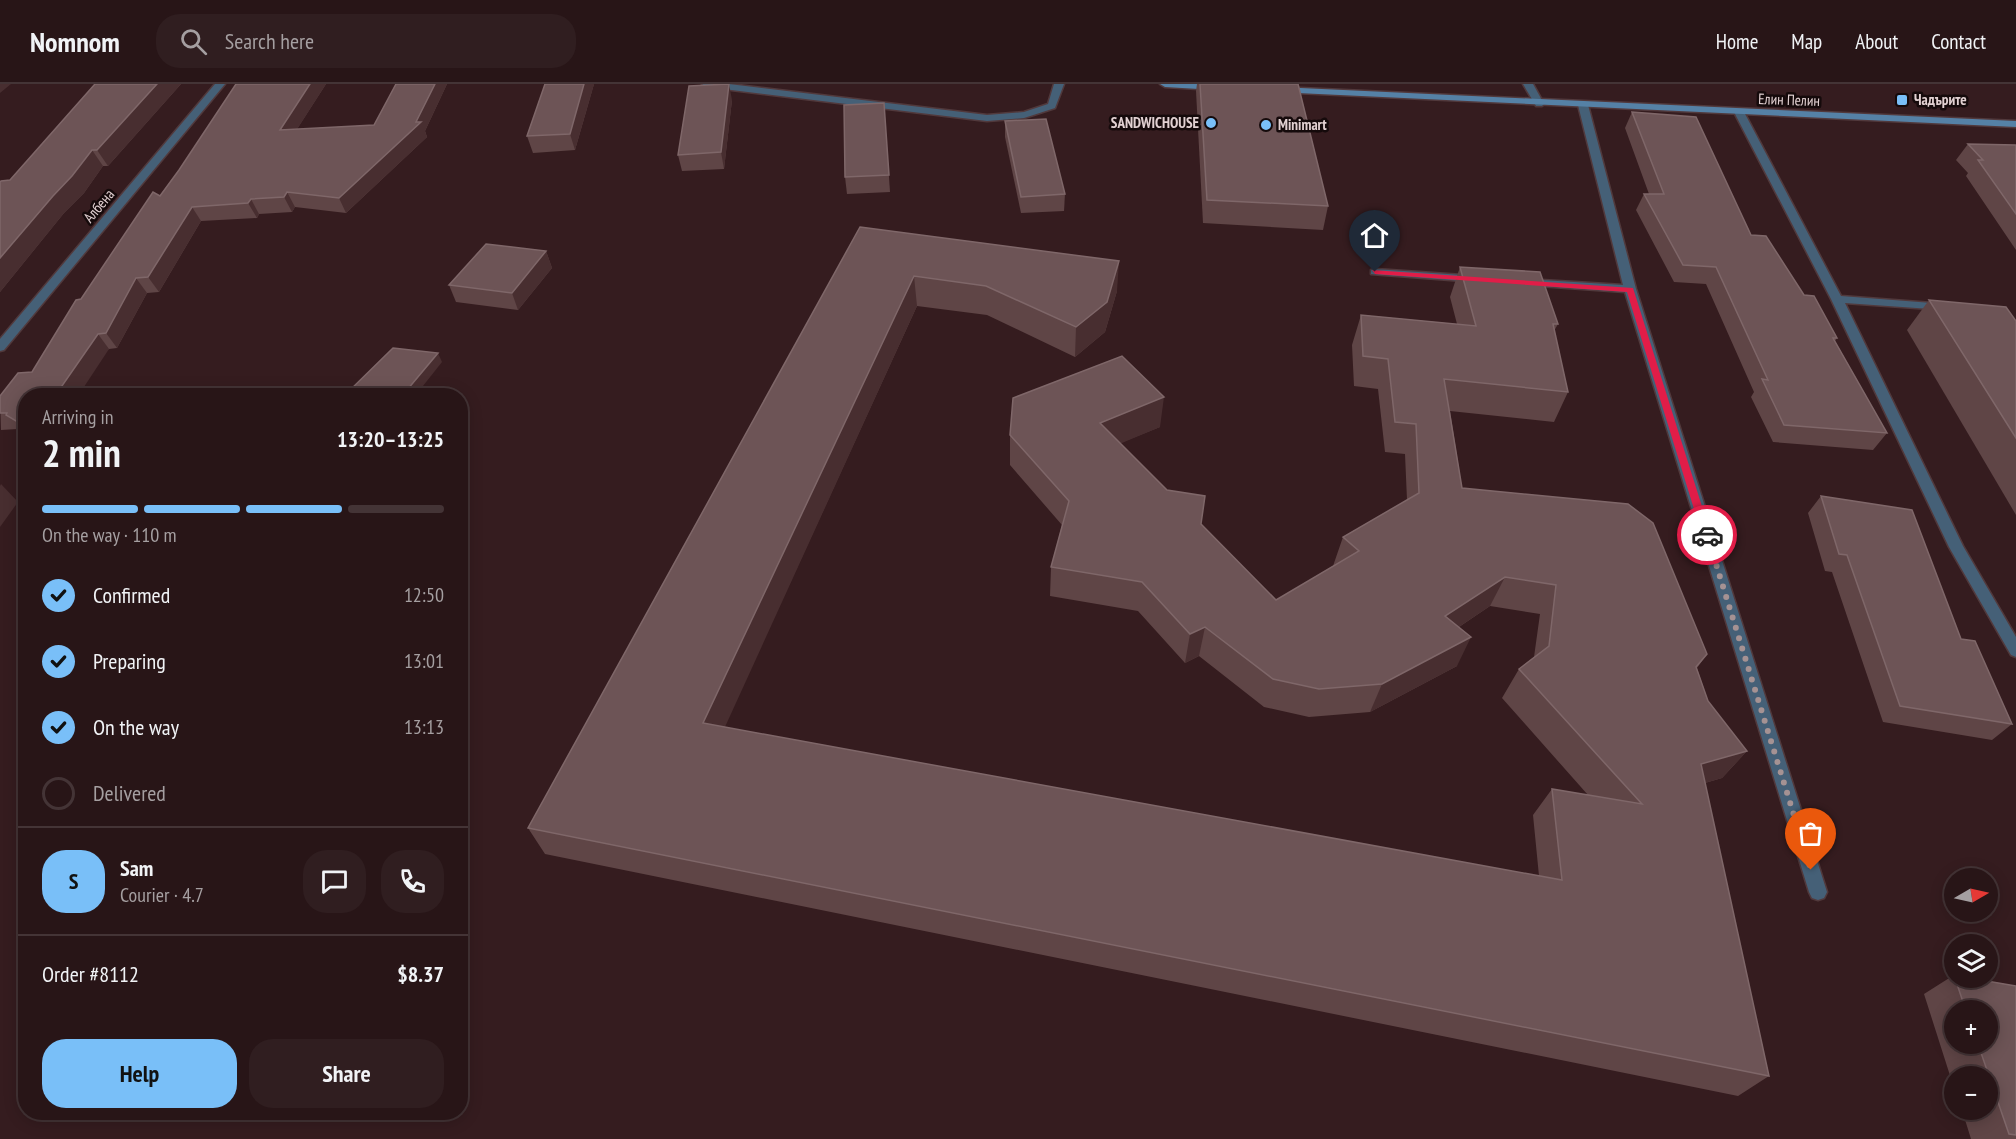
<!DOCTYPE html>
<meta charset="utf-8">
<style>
:root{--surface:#281517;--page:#301e20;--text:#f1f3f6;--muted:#a59fa1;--line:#443436;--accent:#79bff8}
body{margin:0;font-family:"PT Sans Narrow",sans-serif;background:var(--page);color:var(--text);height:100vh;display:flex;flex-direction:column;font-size:22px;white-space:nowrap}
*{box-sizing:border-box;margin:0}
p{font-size:20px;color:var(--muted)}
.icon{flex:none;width:33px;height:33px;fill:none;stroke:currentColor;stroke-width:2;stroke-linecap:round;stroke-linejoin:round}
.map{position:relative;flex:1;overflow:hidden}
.sheet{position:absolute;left:18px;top:304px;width:450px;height:732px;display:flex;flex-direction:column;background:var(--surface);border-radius:24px;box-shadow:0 3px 15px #0003,0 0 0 2px var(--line)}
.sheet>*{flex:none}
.needle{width:39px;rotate:81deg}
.buttons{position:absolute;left:1944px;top:784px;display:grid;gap:12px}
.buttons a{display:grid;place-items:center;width:54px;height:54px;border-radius:50%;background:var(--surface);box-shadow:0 3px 15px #0003,0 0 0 2px var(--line);font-size:30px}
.pin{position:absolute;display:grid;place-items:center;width:51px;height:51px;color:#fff;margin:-62px -26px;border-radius:50% 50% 50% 0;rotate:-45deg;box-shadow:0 0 6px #0007}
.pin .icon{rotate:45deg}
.courier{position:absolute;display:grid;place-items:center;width:60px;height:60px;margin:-30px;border:4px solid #e11d48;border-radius:50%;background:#fff;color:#222;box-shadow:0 2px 8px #0007}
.head em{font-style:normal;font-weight:700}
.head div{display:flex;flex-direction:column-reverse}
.head{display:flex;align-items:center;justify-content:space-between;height:102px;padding:0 24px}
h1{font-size:39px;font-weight:700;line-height:45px}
.bar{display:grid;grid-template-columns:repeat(4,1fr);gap:9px 6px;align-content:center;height:72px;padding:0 24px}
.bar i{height:8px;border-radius:4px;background:var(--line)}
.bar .active{background:var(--accent)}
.bar p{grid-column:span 4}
.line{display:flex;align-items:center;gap:15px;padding:0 24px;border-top:2px solid var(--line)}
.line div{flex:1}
.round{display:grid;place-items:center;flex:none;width:63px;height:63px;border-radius:24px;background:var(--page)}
ol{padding:0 24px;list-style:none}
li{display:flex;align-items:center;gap:18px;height:66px}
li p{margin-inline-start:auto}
li .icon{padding:6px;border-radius:50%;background:var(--accent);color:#111;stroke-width:4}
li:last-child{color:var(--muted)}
li i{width:33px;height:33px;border:3px solid var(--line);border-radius:50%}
.button{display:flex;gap:12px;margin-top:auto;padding:12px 24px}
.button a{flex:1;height:69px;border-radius:24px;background:var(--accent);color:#111;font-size:24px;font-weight:700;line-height:69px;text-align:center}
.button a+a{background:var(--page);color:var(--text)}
header{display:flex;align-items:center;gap:36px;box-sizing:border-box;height:84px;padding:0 30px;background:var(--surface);border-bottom:2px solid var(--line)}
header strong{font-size:28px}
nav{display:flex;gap:33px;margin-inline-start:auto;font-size:21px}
.search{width:420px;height:54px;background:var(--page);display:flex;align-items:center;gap:15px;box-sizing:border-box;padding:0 21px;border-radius:24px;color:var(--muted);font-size:22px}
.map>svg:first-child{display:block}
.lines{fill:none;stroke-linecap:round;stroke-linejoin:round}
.lane-casing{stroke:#51393c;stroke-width:3}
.street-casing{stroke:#51393c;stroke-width:3}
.secondary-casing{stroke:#51393c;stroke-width:3}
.lane{fill:#456077;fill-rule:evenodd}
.street{fill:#456077;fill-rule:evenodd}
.secondary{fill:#5581a6;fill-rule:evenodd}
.wall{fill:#5f4546;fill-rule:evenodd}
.shaded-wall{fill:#482e30}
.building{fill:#6d5456;stroke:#7f6769;stroke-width:1.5}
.route{fill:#e11d48}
.done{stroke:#a59293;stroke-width:6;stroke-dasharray:0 10.8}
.poi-dot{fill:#79bff8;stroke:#150a0b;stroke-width:2}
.labels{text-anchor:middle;stroke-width:5;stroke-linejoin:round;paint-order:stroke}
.far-street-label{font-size:15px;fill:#e2d1d2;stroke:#150a0b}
.far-poi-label{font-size:15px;font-weight:bold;fill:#e2d1d2;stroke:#150a0b;text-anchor:start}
</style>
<header>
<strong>Nomnom</strong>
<div class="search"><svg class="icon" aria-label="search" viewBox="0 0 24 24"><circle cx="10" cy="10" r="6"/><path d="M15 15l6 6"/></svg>Search here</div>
<nav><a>Home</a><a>Map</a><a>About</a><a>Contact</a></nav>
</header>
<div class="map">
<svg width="2016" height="1055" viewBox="0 0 2016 1055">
<rect width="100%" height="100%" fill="#351c1f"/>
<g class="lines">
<!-- lane casing -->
<g class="lane-casing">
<path id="lane" d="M702,0H729L987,31L1024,28L1048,20L1054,0H1064L1055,24L1024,34L987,37L707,3Z"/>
</g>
<!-- street casing -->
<g class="street-casing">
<g id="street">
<path d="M215,0H225L4,266L0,267V255Z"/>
<path d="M1523,0H1533L1544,20L1542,22H1536Z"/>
<path d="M1583,18L1588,21L1636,205L1827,808L1824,814L1818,816L1812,814L1809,808L1625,208L1525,201L1519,198L1525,195L1623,201L1578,21Z"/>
<path d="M1739,25L1744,28L1841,212L1945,220L1951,223L1945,226L1845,219L1963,462L2016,553V573L2011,571L1949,463L1831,215L1734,28Z"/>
<path d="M1375,185L1477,192L1483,195L1477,198L1371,190V186Z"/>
</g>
</g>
<!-- secondary casing -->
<g class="secondary-casing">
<g id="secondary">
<path d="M1160,0H1212L1221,3L1216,6L1165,3Z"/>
<path d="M1279,3L2016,37V43L1276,8V4Z"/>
</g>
</g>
<!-- lane -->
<use href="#lane" class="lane"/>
<!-- street -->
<use href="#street" class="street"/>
<!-- secondary -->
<use href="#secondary" class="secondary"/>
</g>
<!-- wall -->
<g class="wall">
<path d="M95,0H181L108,82H103L84,109L64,129L0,208V98L10,96Z"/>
<path d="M236,0H326L297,45L374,41L396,0H447L425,47L427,53L346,129L295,123L292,128L259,130L257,134L201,137L159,208L147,209L117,264L109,265L26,312V350L18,345L1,346L0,312L32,288L81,215L179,86Z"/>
<path d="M594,0L575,66L533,69L527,52Z"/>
<path d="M1197,0H1298L1328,122L1323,146L1203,139L1196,7Z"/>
<path d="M732,16L724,85L682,87L678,71Z"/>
<path d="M884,19L890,108L847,110L845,93Z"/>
<path d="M1632,28L1751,151L1804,211L1837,254L1835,257L1887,349L1873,366L1773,358L1751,313L1754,308L1706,200L1674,198L1636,126L1644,110H1649L1625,44Z"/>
<path d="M1005,37L1065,110L1064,127L1021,129L1005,53Z"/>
<path d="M1968,60L2016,61V166L1966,92L1968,89L1956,76Z"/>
<path d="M860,143L1117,207L1105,248L1075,273L987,231L917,222L724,643L1539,792L1533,731L1552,705L1588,711L1502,614L1519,585L1534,573L1540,530L1490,522L1459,543L1457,582L1370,628L1309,633L1264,623L1199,572L1185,579L1138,527L1050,512L1051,483L1062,441L1010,381V351L1160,343L1120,359L1276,516L1333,482L1343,453L1407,416L1405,370L1385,368L1378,305L1354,302L1352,261L1361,231L1457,240L1450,213L1460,183L1558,240L1554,247L1568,308L1554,338L1450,327L1462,404L1707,570L1697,584L1708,617L1747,667L1722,694L1705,699L1769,992L1738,1012L545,770L528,744Z"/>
<path d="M546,167L552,184L518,226L456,218L449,201Z"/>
<path d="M1929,216L2016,237V431L1907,246Z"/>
<path d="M1821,412L1961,555L2012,640L1992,656L1883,638L1832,488L1825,487L1808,429Z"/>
<path d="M1954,891L2016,902V1055H1971L1962,1026H1988V993H1954V1004L1924,910ZM1954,927H1988V960H1954Z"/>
</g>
<!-- shaded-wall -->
<g class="shaded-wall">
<path d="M0,0H11L0,9Z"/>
<path d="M157,0H181L108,82L97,66Z"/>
<path d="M310,0H326L287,61L280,46Z"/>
<path d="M435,0H447L425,47L427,53L346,129L339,114L416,38Z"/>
<path d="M584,0H594L575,66L570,50Z"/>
<path d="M729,0L732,16L724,85L721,68Z"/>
<path d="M92,66L103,82L84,109L64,129L0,208V174Z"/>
<path d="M287,108L295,123L292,128L284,113Z"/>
<path d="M251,115L259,130L257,134L248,119Z"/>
<path d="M192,123L201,137L159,208L148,193Z"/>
<path d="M546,167L552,184L518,226L512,209Z"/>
<path d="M1119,177L1117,207L1105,248L1075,273L1076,243Z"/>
<path d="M914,192L917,222L714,667L703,639Z"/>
<path d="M136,194L147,209L117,264L106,249Z"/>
<path d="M98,250L109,265L78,312H55Z"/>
<path d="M438,269L442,278L415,312H402Z"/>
<path d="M1164,313L1160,343L1098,369L1100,339Z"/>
<path d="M1,400L18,418L0,443V402Z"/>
<path d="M1505,493L1490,522L1432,561L1445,532Z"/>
<path d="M1205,543L1199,572L1185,579L1190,550Z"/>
<path d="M1471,553L1457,582L1370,628L1382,600Z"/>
<path d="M1747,667L1722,694L1677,707L1701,680Z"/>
</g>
<!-- building -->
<g class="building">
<path d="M95,0H157L97,66H92L72,92L53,112L0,174V98L1,97L10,96Z"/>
<path d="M236,0H310L280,46L374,41L396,0H435L416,38H421L339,114L287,108L284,113L251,115L248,119L192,123L148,193L136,194L106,249L98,250L55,312H26V343L6,331L7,329H0V312L18,289L32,288L76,216L81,215L153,108L160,112L179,86Z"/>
<path d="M545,0H584L570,50L527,52Z"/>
<path d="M729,0L721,68L678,71L689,2Z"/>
<path d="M1200,0H1298L1328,122L1207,116Z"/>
<path d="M884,19L889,91L845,93L844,21Z"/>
<path d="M1632,28L1696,33L1751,151L1766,152L1804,211L1814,212L1837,254H1833L1887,349L1784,341L1762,295L1768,296L1716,183L1683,181L1644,110H1664Z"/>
<path d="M1046,35L1065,110L1021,113L1005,37Z"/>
<path d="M1968,60L2016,61V130L1978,76H1983Z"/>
<path d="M860,143L1119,177L1107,218L1076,243L986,202L914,192L703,639L1562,796L1552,705L1642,720L1519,585L1549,562L1556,501L1505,493L1445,532L1471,553L1382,600L1319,605L1273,595L1205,543L1190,550L1142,498L1051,483L1069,417L1010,351L1013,314L1122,272L1164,313L1100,339L1167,406L1205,412L1201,440L1276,516L1359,467L1343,453L1419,409L1416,340L1395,338L1388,275L1363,272L1361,231L1476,242L1460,183L1540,188L1558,240H1553L1568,308L1444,295L1462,404L1628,420L1653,439L1707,570L1696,583L1708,617L1747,667L1701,680L1769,992L528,744Z"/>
<path d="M486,160L546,167L512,209L449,201Z"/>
<path d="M1929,216L2006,223L2016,237V354Z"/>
<path d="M393,264L438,269L402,312L345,311Z"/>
<path d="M1821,412L1912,426L1961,555L1975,557L2012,640L1900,622L1847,471L1839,470Z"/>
<path d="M1955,894H1969L2016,902V1051L2009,1050L1978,960H1988V927H1966Z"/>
</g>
<!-- route -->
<path class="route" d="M1372,186L1633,204L1711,451L1710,454H1703L1702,451L1627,208L1375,190Z"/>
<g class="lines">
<!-- done -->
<path class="done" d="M1707,451L1811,786"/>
</g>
<!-- markers -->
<g class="poi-dot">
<rect x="1896" y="10" width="12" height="12" rx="3"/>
<circle cx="1211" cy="39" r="6"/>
<circle cx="1266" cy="41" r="6"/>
</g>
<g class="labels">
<!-- far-street labels -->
<g class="far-street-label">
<text transform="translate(1789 16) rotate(2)" y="5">Елин Пелин</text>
<text transform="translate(99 122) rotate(-50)" y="5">Албена</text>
</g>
<!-- far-poi labels -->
<g class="far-poi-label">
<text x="1914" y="21">Чадърите</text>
<text x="1199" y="44" text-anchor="end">SANDWICHOUSE</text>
<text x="1278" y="46">Minimart</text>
</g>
</g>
</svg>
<div class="buttons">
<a><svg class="needle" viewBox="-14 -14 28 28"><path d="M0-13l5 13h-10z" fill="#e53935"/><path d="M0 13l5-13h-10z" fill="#a59fa1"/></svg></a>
<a><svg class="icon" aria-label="layers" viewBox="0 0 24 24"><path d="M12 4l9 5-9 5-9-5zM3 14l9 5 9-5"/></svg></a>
<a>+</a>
<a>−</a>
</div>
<div class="pin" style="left:1811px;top:786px;background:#ea580c"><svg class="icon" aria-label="bag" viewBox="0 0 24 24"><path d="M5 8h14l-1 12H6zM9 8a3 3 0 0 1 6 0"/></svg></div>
<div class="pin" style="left:1375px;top:188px;background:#1f2937"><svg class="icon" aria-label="home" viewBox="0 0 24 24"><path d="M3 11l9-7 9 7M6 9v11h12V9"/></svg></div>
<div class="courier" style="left:1707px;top:451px"><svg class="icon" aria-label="car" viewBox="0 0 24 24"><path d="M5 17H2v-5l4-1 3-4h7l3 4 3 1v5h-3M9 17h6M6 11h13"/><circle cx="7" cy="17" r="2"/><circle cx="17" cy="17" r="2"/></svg></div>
<section class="sheet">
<div class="head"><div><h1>2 min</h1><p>Arriving in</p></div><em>13:20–13:25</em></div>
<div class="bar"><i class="active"></i><i class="active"></i><i class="active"></i><i></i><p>On the way · 110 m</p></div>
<ol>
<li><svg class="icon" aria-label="check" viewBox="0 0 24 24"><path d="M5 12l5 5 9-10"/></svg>Confirmed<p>12:50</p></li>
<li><svg class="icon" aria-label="check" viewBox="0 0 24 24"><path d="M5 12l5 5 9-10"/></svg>Preparing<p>13:01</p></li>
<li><svg class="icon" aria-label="check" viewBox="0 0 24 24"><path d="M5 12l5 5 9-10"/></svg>On the way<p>13:13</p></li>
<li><i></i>Delivered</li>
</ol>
<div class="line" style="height:108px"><b class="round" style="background:var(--accent);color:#111">S</b><div><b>Sam</b><p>Courier · 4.7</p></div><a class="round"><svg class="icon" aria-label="chat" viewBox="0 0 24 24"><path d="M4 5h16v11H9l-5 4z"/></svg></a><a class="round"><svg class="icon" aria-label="phone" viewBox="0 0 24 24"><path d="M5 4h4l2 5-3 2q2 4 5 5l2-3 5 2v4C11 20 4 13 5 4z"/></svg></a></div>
<div class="line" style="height:78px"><div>Order #8112</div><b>$8.37</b></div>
<div class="button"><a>Help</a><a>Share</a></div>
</section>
</div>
